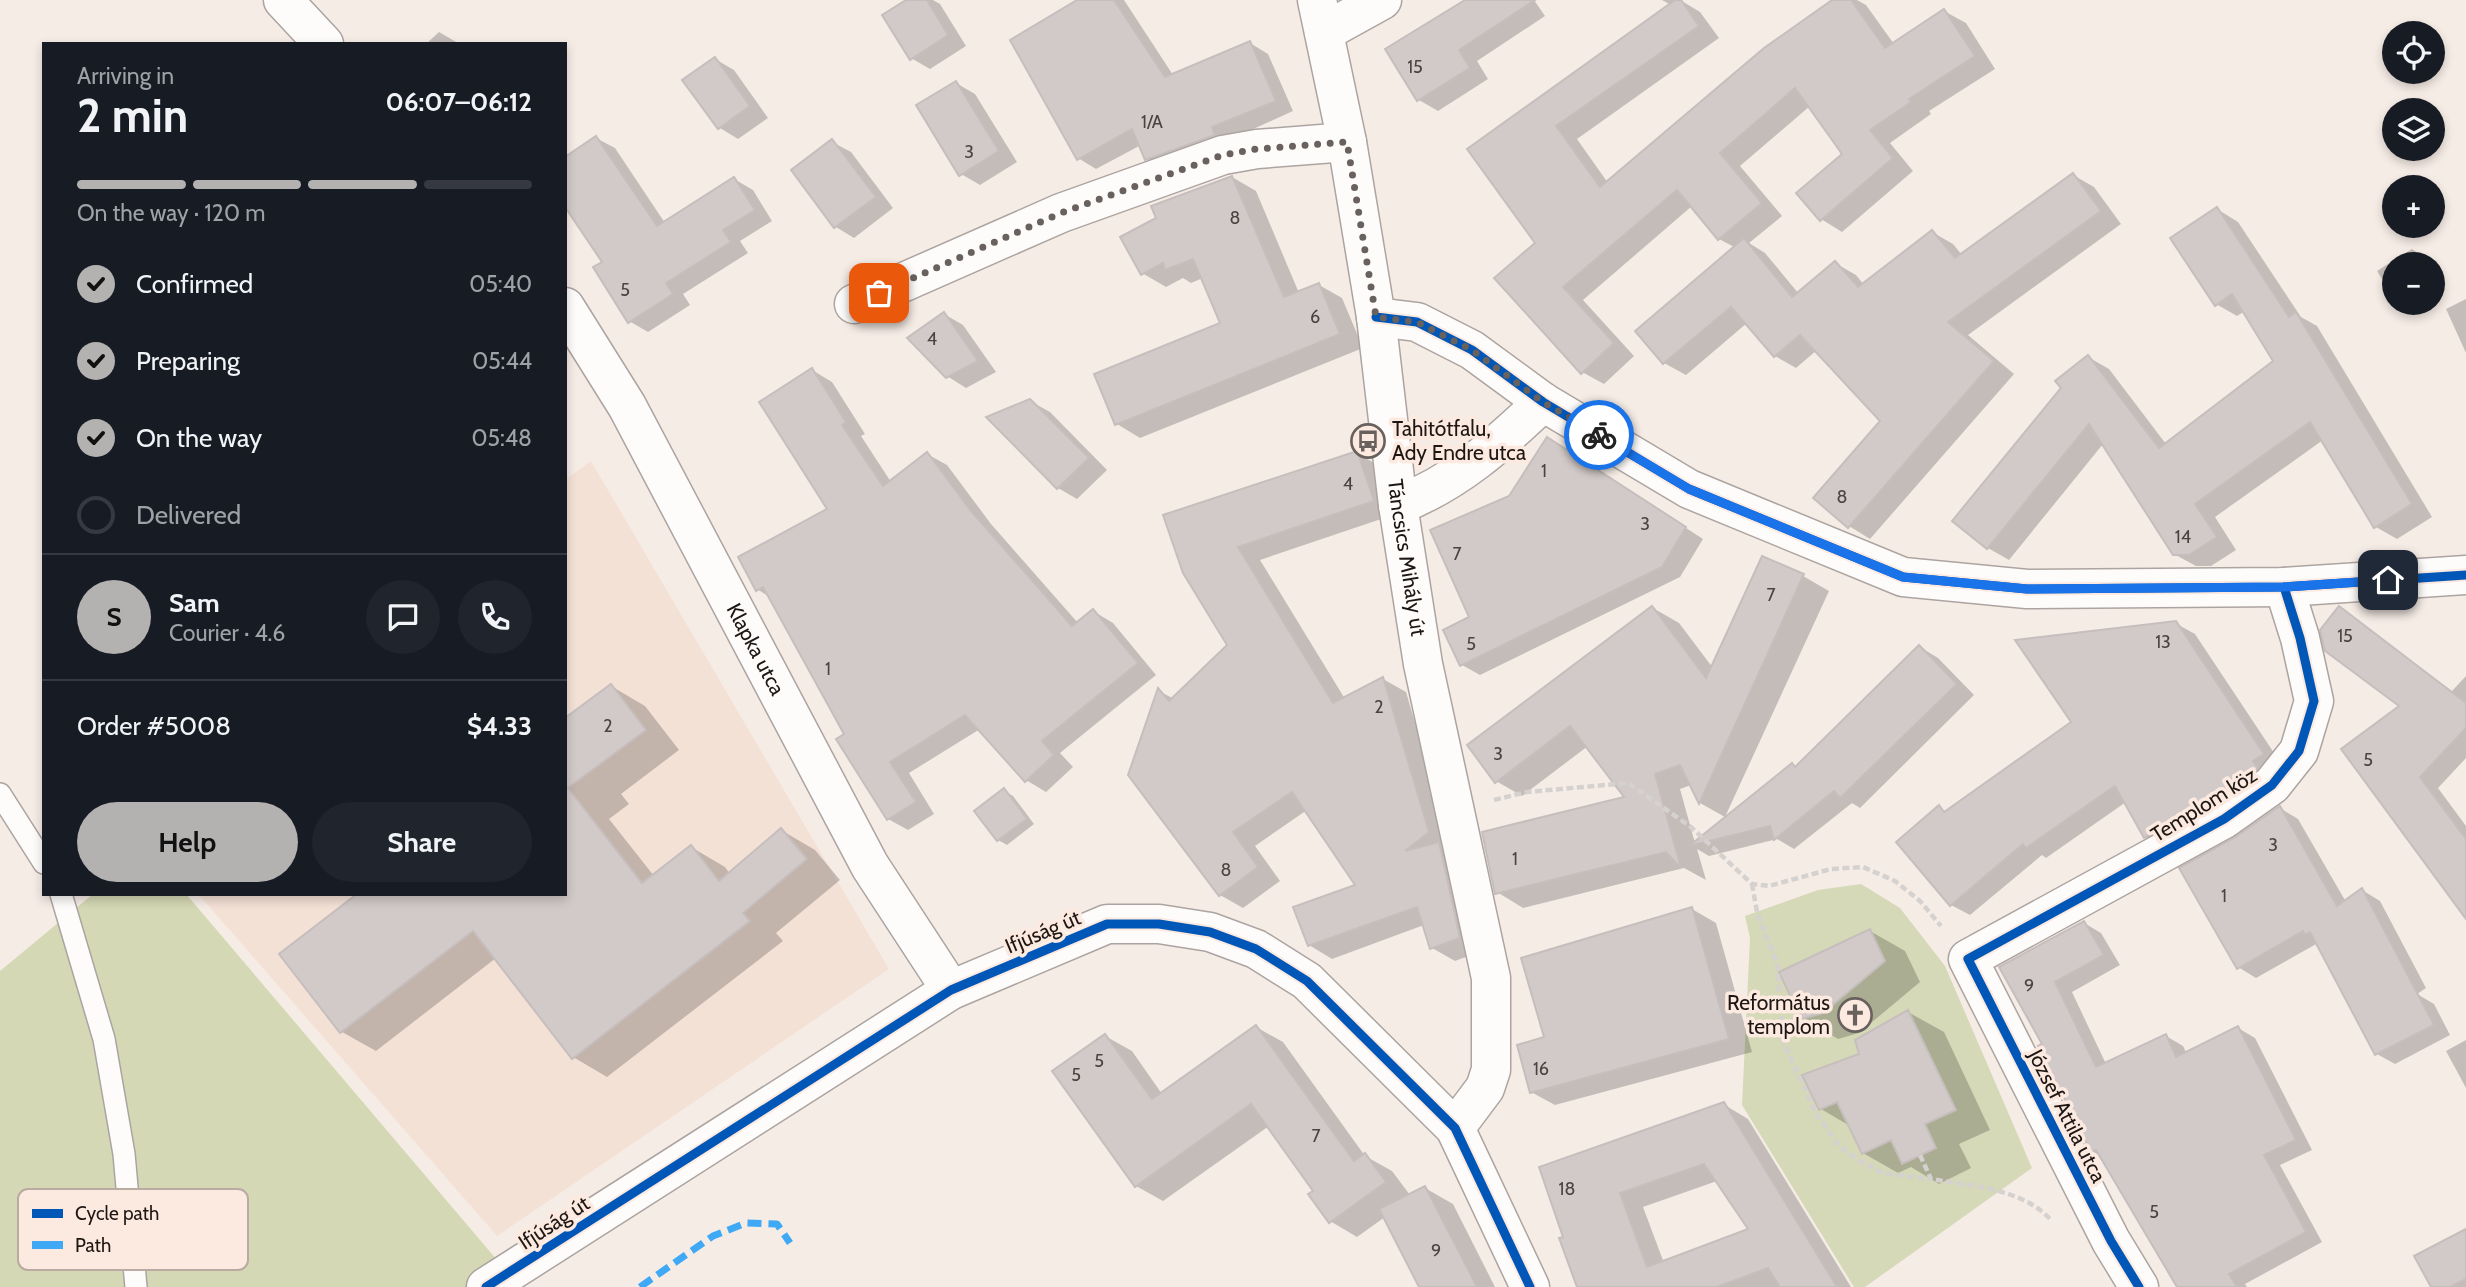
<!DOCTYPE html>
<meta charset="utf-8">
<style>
:root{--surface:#171b24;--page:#20242c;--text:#f1f3f6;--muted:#9ea1a6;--line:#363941;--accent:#b4b1b1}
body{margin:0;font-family:Cabin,sans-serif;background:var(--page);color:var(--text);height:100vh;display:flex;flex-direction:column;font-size:26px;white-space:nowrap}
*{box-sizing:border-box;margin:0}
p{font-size:23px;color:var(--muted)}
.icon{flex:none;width:38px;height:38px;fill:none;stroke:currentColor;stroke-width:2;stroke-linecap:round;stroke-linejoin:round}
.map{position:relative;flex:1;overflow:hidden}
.details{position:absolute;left:42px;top:42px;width:525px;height:854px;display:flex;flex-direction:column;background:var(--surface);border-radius:0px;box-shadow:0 4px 10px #0003}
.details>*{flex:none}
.controls{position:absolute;left:2382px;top:21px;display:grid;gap:14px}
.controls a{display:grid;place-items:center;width:63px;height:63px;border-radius:50%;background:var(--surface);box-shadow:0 4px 10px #0003;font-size:35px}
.pin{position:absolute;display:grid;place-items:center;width:60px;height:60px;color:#fff;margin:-30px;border-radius:14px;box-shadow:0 4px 10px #0006}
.courier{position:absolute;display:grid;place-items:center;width:70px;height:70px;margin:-35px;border:5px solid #1a73e8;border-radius:50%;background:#fff;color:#222;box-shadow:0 2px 9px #0007}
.head em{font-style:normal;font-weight:700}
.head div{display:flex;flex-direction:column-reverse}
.head{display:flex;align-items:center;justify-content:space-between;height:119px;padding:0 35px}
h1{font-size:46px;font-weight:700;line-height:52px}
.bar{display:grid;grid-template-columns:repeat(4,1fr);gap:10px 7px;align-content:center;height:84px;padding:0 35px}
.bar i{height:9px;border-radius:5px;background:var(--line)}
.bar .current{background:var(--accent)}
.bar p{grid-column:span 4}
.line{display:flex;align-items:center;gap:18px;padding:0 35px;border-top:2px solid var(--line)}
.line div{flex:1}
.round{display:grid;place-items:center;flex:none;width:74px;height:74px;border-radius:37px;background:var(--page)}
ol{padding:0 35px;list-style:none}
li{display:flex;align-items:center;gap:21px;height:77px}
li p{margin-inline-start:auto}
li .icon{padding:7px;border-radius:50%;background:var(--accent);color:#111;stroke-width:4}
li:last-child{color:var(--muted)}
li i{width:38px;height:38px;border:4px solid var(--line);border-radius:50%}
.primary-button{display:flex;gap:14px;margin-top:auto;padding:14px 35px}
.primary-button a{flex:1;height:80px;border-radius:42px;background:var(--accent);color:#111;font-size:28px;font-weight:700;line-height:80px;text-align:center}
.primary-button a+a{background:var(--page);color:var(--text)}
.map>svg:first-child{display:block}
.built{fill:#f4e1d6}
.green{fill:#d5d9b7}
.forest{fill:#d4d8b4}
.shadow{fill:#0003;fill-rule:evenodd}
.building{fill:#d2cac9;stroke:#c6bebd;stroke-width:2;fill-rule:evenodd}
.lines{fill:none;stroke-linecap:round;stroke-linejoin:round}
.lane-casing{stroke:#aca4a0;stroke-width:24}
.street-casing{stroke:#aca4a0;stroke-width:41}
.secondary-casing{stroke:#aca4a0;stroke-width:41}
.path{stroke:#d4d1cf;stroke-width:4.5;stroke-dasharray:7 3.5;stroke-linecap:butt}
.lane{stroke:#fefcfb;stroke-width:21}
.street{stroke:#fefcfb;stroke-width:38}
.secondary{stroke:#fefcfb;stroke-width:38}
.quiet{stroke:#3fa9f5;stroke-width:7;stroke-dasharray:14 7;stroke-linecap:butt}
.cycleway-casing{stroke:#fceae0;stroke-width:13}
.cycleway{stroke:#0057b8;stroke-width:9}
.done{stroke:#69615d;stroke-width:7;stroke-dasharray:0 12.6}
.route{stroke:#1a73e8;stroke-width:9}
.labels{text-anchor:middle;stroke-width:7;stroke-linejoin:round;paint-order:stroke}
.number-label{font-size:18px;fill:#4a4340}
.poi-label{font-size:21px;fill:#1d1613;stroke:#fceae0;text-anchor:start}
.street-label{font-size:21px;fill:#1d1613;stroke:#fceae0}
.key{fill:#fceae0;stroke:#b9aaa2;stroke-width:2}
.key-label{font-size:19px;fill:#1d1613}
</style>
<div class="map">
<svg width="2466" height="1287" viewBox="0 0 2466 1287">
<rect width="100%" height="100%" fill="#f6ece6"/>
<!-- built -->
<path class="built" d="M591,461L889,969L497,1236L198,894H565V480Z"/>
<!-- green -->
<path class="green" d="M1861,884L1900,908L1945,966L2032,1168L1865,1287H1854L1742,1105L1750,938L1745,916L1818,890Z"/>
<!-- forest -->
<path class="forest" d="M93,894H186L520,1287H0V971Z"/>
<!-- shadow -->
<g class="shadow">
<path d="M910,0H933L940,4L966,46L930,69L911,58Z"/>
<path d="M1079,0H1124L1173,75L1250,43L1268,54L1293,111L1165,169L1147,158L1141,145L1096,169L1078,158Z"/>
<path d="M1466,0H1534L1545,16L1477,61L1488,79L1438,111L1419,100Z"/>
<path d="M1662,0H1680L1700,12L1719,38L1577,139L1608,183L1835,0H1857L1866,5L1894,44L1944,11L1966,23L1995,69L1929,111L1931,114L1890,143L1913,171L1842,232L1821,219L1844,154L1810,106L1740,166L1782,216L1749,243L1765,253L1799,294L1835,263L1856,275L1864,285L1932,232L1953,244L1962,255L2073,175L2094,187L2121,224L1968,335L2014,374L1870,539L1849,526L1882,421L1817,350L1796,368L1775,356L1747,323L1686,375L1664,363L1736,248L1719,239L1692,206L1583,300L1634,356L1604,384L1582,372L1537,243L1469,149L1671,5Z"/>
<path d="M439,32L458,43L459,44H426Z"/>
<path d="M715,59L734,70L768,118L738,139L720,128Z"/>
<path d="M956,83L975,94L1017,162L980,185L961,174Z"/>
<path d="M596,138L615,148L665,223L734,179L753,190L772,221L740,241L748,253L683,294L690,305L648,332L629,321L604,262Z"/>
<path d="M832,142L851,152L893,208L854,238L836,227Z"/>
<path d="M1232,177L1256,191L1299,293L1319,285L1342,298L1363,348L1140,438L1117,424L1223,323L1203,278L1191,283L1183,278L1166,287L1142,273Z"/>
<path d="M2217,209L2238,222L2301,317L2317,326L2432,517L2397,539L2376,527L2323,440L2215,517L2236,550L2211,566H2196L2174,554L2103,444L2009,560L1988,548L1955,521L2088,357L2109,369L2166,444L2275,362L2245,311L2237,316L2216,304Z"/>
<path d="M2412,249L2421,255L2427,264H2394V298L2377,271Z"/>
<path d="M2432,274L2443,291L2432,297Z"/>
<path d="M2466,299V353L2446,309Z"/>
<path d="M2397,303H2423L2408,312Z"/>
<path d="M944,314L963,325L996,372L966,388L947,376Z"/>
<path d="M812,370L832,382L865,434L861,436L891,482L927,454L947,465L991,524L1078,623L1093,611L1113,623L1156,675L1060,753L1073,767L1046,792L1026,780L980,729L909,773L934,814L908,830L888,819L771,598L757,589L830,510Z"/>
<path d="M1030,401L1050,412L1107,470L1077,499L1058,488L989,418Z"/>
<path d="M1566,450L1703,539L1680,577L1480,675L1462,665L1472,618L1510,497Z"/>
<path d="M1356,453L1380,466L1396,514L1260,560L1345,699L1383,679L1406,692L1482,951L1455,961L1432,948L1424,925L1332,959L1309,945L1358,886L1307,810L1255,846L1280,881L1243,908L1220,895L1159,691L1174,699L1229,645L1184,572Z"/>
<path d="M1803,576L1829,591L1725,817L1700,803L1691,785L1680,789L1695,843L1792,765L1797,768L1920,647L1938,658L1974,695L1860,808L1852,803L1794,849L1777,839L1709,856L1697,849L1706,880L1684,868L1523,908L1497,892L1627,798L1588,746L1522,796L1496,781L1653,608L1679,623L1713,668Z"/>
<path d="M2339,608L2452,691L2466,676V758L2438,788L2466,826V903L2449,893L2402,706Z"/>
<path d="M2175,623L2195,634L2282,765L2164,848L2145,837L2126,802L2046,858L2042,855L1970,915L1951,905L1939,808L1946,812L2074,722Z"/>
<path d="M611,686L645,706L679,750L621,794L629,804L609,819L654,876L691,847L725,867L730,874L781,830L815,850L840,880L776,933L783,941L607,1077L573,1057L496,958L376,1051L342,1032L282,954L565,894V720Z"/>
<path d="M1004,791L1013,796L1034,824L1007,845L998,840Z"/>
<path d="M2280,808L2298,819L2346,902L2362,890L2380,901L2426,988L2417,994L2434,1004L2450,1035L2395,1064L2377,1054L2318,943L2256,978L2238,967Z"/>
<path d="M1692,909L1716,923L1752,1052L1555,1105L1531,1092L1546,1039Z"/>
<path d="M2084,923L2101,933L2120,965L2072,992L2106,1064L2166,1036L2183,1046L2187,1054L2238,1028L2255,1038L2312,1150L2280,1165L2322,1242L2245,1284L2247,1287H2177L2102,1157L2092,1151L2045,1045L2001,968Z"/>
<path d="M1870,931L1905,951L1920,982L1859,1033L1838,1039L1803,1018Z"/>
<path d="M1908,1012L1944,1032L1990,1130L1959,1144L1971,1168L1939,1184L1911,1167L1898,1173L1863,1153L1850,1126L1821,1109L1862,1056Z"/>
<path d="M1256,1027L1283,1042L1365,1156L1392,1171L1410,1195L1425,1188L1453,1204L1495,1287H1420L1385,1217L1357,1237L1330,1221L1315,1191L1269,1126L1163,1201L1136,1186L1105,1036L1132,1051L1162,1094Z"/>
<path d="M2466,1040V1088L2446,1051Z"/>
<path d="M1723,1104L1748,1119L1851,1287H1579L1561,1239ZM1717,1181L1750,1230L1664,1263L1643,1207Z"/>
<path d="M2466,1231V1287H2433Z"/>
</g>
<!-- building -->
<g class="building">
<path d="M906,0H927L948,35L910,60L882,15Z"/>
<path d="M1077,0H1114L1165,77L1250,41L1276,101L1212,127L1215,135L1145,160L1132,129L1077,160L1010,40Z"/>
<path d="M1465,0H1535L1459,50L1470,68L1417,101L1385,49Z"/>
<path d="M1675,0H1681L1699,26L1556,126L1600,187L1764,48L1832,0H1851L1885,48L1944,9L1975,56L1909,99L1911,102L1870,130L1893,158L1820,221L1796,193L1842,154L1795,88L1720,153L1762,203L1718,240L1677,190L1563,287L1614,343L1581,374L1494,278L1535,243L1467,149Z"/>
<path d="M715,57L750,106L718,129L682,80Z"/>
<path d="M956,81L999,151L959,176L916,105Z"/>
<path d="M596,136L657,226L734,177L755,210L723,230L731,242L666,283L673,294L628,323L593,267L602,262L565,207V157Z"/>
<path d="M832,139L876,197L834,228L791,170Z"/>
<path d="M2073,173L2101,211L1948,322L1994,361L1848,528L1813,498L1880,421L1800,335L1774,357L1731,307L1663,364L1635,331L1744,238L1792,297L1835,261L1858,287L1932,230L1955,258Z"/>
<path d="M1232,176L1284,297L1319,283L1340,334L1115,425L1094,374L1220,323L1193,259L1165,270L1163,263L1141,275L1120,237L1156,218L1151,206Z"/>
<path d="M2217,207L2289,317L2296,312L2412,504L2374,528L2310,422L2195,504L2217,537L2189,555H2173L2089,424L1987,549L1952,521L2061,388L2055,381L2088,355L2159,448L2273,361L2232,294L2215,306L2170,238Z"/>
<path d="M944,312L978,361L946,378L907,338Z"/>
<path d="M812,368L846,422L842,425L883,486L927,452L971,511L1072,626L1093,609L1138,663L1042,741L1054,755L1025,782L965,715L890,762L916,802L887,820L836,739L844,734L763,587L756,591L738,557L827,509L759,402Z"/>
<path d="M1030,399L1089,458L1057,489L986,417Z"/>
<path d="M1547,437L1686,527L1662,567L1460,666L1443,630L1469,617L1430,530L1509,496Z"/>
<path d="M1357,451L1374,501L1238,547L1333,703L1383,677L1429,832L1405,851L1439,842L1460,938L1430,949L1417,907L1308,946L1293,907L1355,885L1292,792L1233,832L1258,867L1219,896L1128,775L1158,688L1169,701L1227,645L1183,573L1163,515Z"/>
<path d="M1762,556L1804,574L1699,804L1680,765L1655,774L1681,868L1666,852L1495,894L1482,832L1624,797L1570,726L1495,783L1467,745L1652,606L1706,678Z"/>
<path d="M2339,606L2466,703V728L2420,777L2466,839V919L2341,749L2399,706L2325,651L2320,630Z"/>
<path d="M2176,621L2264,754L2253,761L2258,768L2212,800L2144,838L2115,786L2026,848L2023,844L1950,906L1896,842L1939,805L1944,812L2071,722L2015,640Z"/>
<path d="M1919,645L1957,684L1840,798L1834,791L1774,840L1770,826L1689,846L1792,763L1795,767Z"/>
<path d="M611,684L646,730L568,788L642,883L691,845L719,881L781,828L807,859L743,913L750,921L572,1059L473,931L340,1033L279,954L357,894H565V718Z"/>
<path d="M1004,788L1027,819L997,841L974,811Z"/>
<path d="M2280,806L2337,906L2362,888L2434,1025L2375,1055L2310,932L2305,935L2303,931L2237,969L2179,868L2234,838Z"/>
<path d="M1692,907L1729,1039L1530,1093L1517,1045L1544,1037L1521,958Z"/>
<path d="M2084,921L2104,955L2055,982L2096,1067L2166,1034L2176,1057L2238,1026L2296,1140L2264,1155L2306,1232L2229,1274L2237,1287H2177L2096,1150L2091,1152L2038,1046L2042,1044L1999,967Z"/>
<path d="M1870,929L1885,961L1823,1013L1801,1019L1779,972Z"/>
<path d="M1908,1010L1956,1110L1925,1124L1936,1148L1902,1164L1891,1140L1862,1154L1837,1102L1819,1110L1802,1075L1859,1054L1855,1040Z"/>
<path d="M1256,1025L1354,1161L1365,1153L1386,1182L1329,1223L1308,1194L1313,1191L1251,1104L1135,1187L1052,1071L1105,1034L1152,1099Z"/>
<path d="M1724,1102L1837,1287H1780L1768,1268L1717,1287H1577L1559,1238L1563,1237L1539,1167ZM1704,1164L1748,1229L1647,1267L1620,1193Z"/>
<path d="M1425,1186L1477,1287H1419L1379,1209Z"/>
<path d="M2466,1229V1279L2450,1287H2431L2414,1256Z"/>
</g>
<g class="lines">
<!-- lane casing -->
<g class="lane-casing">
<g id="lane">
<path d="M0,794L44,863"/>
<path d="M61,894L104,1039L124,1154L136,1287"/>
</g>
</g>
<!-- street casing -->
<g class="street-casing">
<g id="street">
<path d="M283,0L324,44"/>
<path d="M1324,32L1382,0"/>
<path d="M854,304L1061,213L1223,155L1257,149L1347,142"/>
<path id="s1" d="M565,307L627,406L870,866L951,990"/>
<path d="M1376,317L1417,322L1472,350L1543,402L1689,489L1903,577L2027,589L2284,587L2466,575"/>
<path d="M1398,505C1456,483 1499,444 1543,402"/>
<path d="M2139,1287L2111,1241L1968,959L2224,819L2272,785L2299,751L2314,701L2300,638L2284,587"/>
</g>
</g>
<!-- secondary casing -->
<g class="secondary-casing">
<g id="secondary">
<path id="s2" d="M1317,0L1347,142L1376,317L1398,505L1423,664L1491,978V1070L1485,1088L1455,1128"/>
<path d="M486,1287L951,990L1107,924H1159L1210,932L1256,949L1307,981L1455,1128L1530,1287"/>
</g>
</g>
<!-- path -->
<g class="path">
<path d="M1494,800L1527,792L1628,783L1691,827L1752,884L1769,886L1831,869L1863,867L1895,881L1920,901L1941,926"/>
<path d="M1752,884L1757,912L1777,963L1783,1041L1815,1112L1839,1146L1860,1161L1883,1173L1931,1179"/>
<path d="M1920,1155L1931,1179C1971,1186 2021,1188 2050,1219"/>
</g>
<!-- lane -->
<use href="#lane" class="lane"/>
<!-- street -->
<use href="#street" class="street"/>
<!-- secondary -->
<use href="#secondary" class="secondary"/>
<!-- quiet -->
<path class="quiet" d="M640,1287L713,1236L746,1223L777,1224L790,1243"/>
<!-- cycleway casing -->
<g class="cycleway-casing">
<g id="cycleway">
<path d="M1376,317L1417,322L1472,350L1543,402L1689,489L1903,577L2027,589L2284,587L2466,575"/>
<path d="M486,1287L951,990L1107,924H1159L1210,932L1256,949L1307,981L1455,1128L1530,1287"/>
<path d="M2139,1287L2111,1241L1968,959L2224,819L2272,785L2299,751L2314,701L2300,638L2284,587"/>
</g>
</g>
<!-- cycleway -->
<use href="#cycleway" class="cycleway"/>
</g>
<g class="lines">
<!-- done -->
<path class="done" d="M879,293L1061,213L1223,155L1256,149L1347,142L1376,317L1417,322L1472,350L1543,402L1599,435"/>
<!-- route -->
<path class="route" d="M1599,435L1689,489L1903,577L2027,589L2284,587L2388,580"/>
</g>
<!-- icons -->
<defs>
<g id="bus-ring" transform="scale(1.75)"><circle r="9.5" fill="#fceae0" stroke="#69615d" stroke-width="1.5"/><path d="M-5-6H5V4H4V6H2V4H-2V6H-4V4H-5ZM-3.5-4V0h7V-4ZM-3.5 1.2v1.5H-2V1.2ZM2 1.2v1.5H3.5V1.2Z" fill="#69615d"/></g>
<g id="church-ring" transform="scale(1.75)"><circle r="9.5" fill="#fceae0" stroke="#69615d" stroke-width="1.5"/><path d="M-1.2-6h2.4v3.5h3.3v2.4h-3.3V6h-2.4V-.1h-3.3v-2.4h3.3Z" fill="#69615d"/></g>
</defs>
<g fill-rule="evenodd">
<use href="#bus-ring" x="1368" y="441"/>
<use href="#church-ring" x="1855" y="1015"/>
</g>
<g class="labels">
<!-- number labels -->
<g class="number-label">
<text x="1415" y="73">15</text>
<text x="1152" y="128">1/A</text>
<text x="969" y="158">3</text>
<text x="1235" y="224">8</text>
<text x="625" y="296">5</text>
<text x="1315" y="323">6</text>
<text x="932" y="345">4</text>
<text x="1544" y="477">1</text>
<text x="1348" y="490">4</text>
<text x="1842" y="503">8</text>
<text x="1645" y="530">3</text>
<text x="2183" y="543">14</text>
<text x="1457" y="560">7</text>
<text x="1771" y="601">7</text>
<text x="2345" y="642">15</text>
<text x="2163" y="648">13</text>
<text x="1471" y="650">5</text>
<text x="828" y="675">1</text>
<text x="1379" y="713">2</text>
<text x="608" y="732">2</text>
<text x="1498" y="760">3</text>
<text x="2368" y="766">5</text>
<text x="2273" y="851">3</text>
<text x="1515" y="865">1</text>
<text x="1226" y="876">8</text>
<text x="2224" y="902">1</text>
<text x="2029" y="992">9</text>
<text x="1099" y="1067">5</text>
<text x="1541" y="1075">16</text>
<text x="1076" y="1081">5</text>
<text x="1316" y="1142">7</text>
<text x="1567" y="1195">18</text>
<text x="2154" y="1218">5</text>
<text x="1436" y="1257">9</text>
</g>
<!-- poi labels -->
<g class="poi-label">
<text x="1392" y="436">Tahitótfalu,<tspan x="1392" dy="24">Ady Endre utca</tspan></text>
<text x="1830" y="1010" text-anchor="end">Református<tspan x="1830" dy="24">templom</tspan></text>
</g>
<!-- street labels -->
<g class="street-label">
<text dy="7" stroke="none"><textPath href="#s2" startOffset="565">Táncsics Mihály út</textPath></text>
<text dy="7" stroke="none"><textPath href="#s1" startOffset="392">Klapka utca</textPath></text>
<text transform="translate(2204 805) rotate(-32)" y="7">Templom köz</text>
<text transform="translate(1043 932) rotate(-23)" y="7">Ifjúság út</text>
<text transform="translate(2067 1116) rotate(63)" y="7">József Attila utca</text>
<text transform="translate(554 1223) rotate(-33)" y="7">Ifjúság út</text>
</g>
</g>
<!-- legend -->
<rect x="18" y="1189" width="230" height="81" rx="10" class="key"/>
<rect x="32" y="1209" width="31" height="9" fill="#0057b8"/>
<rect x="32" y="1241" width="31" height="8" fill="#3fa9f5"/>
<g class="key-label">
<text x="75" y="1220">Cycle path</text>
<text x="75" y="1252">Path</text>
</g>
</svg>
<div class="controls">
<a><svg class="icon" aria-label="locate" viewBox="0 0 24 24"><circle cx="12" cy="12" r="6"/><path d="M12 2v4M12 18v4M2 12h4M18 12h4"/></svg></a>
<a><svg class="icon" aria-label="layers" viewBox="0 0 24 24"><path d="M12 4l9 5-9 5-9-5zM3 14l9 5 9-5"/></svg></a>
<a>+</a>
<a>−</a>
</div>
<div class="pin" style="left:879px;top:293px;background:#ea580c"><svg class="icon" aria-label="bag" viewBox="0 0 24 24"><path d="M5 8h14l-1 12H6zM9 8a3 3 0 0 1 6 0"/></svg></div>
<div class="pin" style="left:2388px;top:580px;background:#1f2937"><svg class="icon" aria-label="home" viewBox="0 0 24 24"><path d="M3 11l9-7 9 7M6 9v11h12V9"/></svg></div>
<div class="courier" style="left:1599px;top:435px"><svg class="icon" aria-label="bike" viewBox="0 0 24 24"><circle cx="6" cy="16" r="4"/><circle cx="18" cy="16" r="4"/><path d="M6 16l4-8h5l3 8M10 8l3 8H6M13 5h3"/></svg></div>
<section class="details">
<div class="head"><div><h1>2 min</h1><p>Arriving in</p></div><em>06:07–06:12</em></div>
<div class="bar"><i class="current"></i><i class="current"></i><i class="current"></i><i></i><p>On the way · 120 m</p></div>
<ol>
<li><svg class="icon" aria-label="check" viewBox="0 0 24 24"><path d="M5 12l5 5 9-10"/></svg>Confirmed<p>05:40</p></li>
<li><svg class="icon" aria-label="check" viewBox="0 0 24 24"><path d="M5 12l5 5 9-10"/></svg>Preparing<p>05:44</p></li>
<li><svg class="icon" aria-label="check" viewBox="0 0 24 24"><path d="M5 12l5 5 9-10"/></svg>On the way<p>05:48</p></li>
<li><i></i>Delivered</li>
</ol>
<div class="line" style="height:126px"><b class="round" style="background:var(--accent);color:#111">S</b><div><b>Sam</b><p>Courier · 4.6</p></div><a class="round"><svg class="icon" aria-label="chat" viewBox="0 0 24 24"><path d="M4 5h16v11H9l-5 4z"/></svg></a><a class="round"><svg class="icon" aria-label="phone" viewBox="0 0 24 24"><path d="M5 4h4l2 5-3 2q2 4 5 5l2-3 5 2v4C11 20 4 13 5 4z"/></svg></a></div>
<div class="line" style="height:91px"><div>Order #5008</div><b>$4.33</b></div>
<div class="primary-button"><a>Help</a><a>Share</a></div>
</section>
</div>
